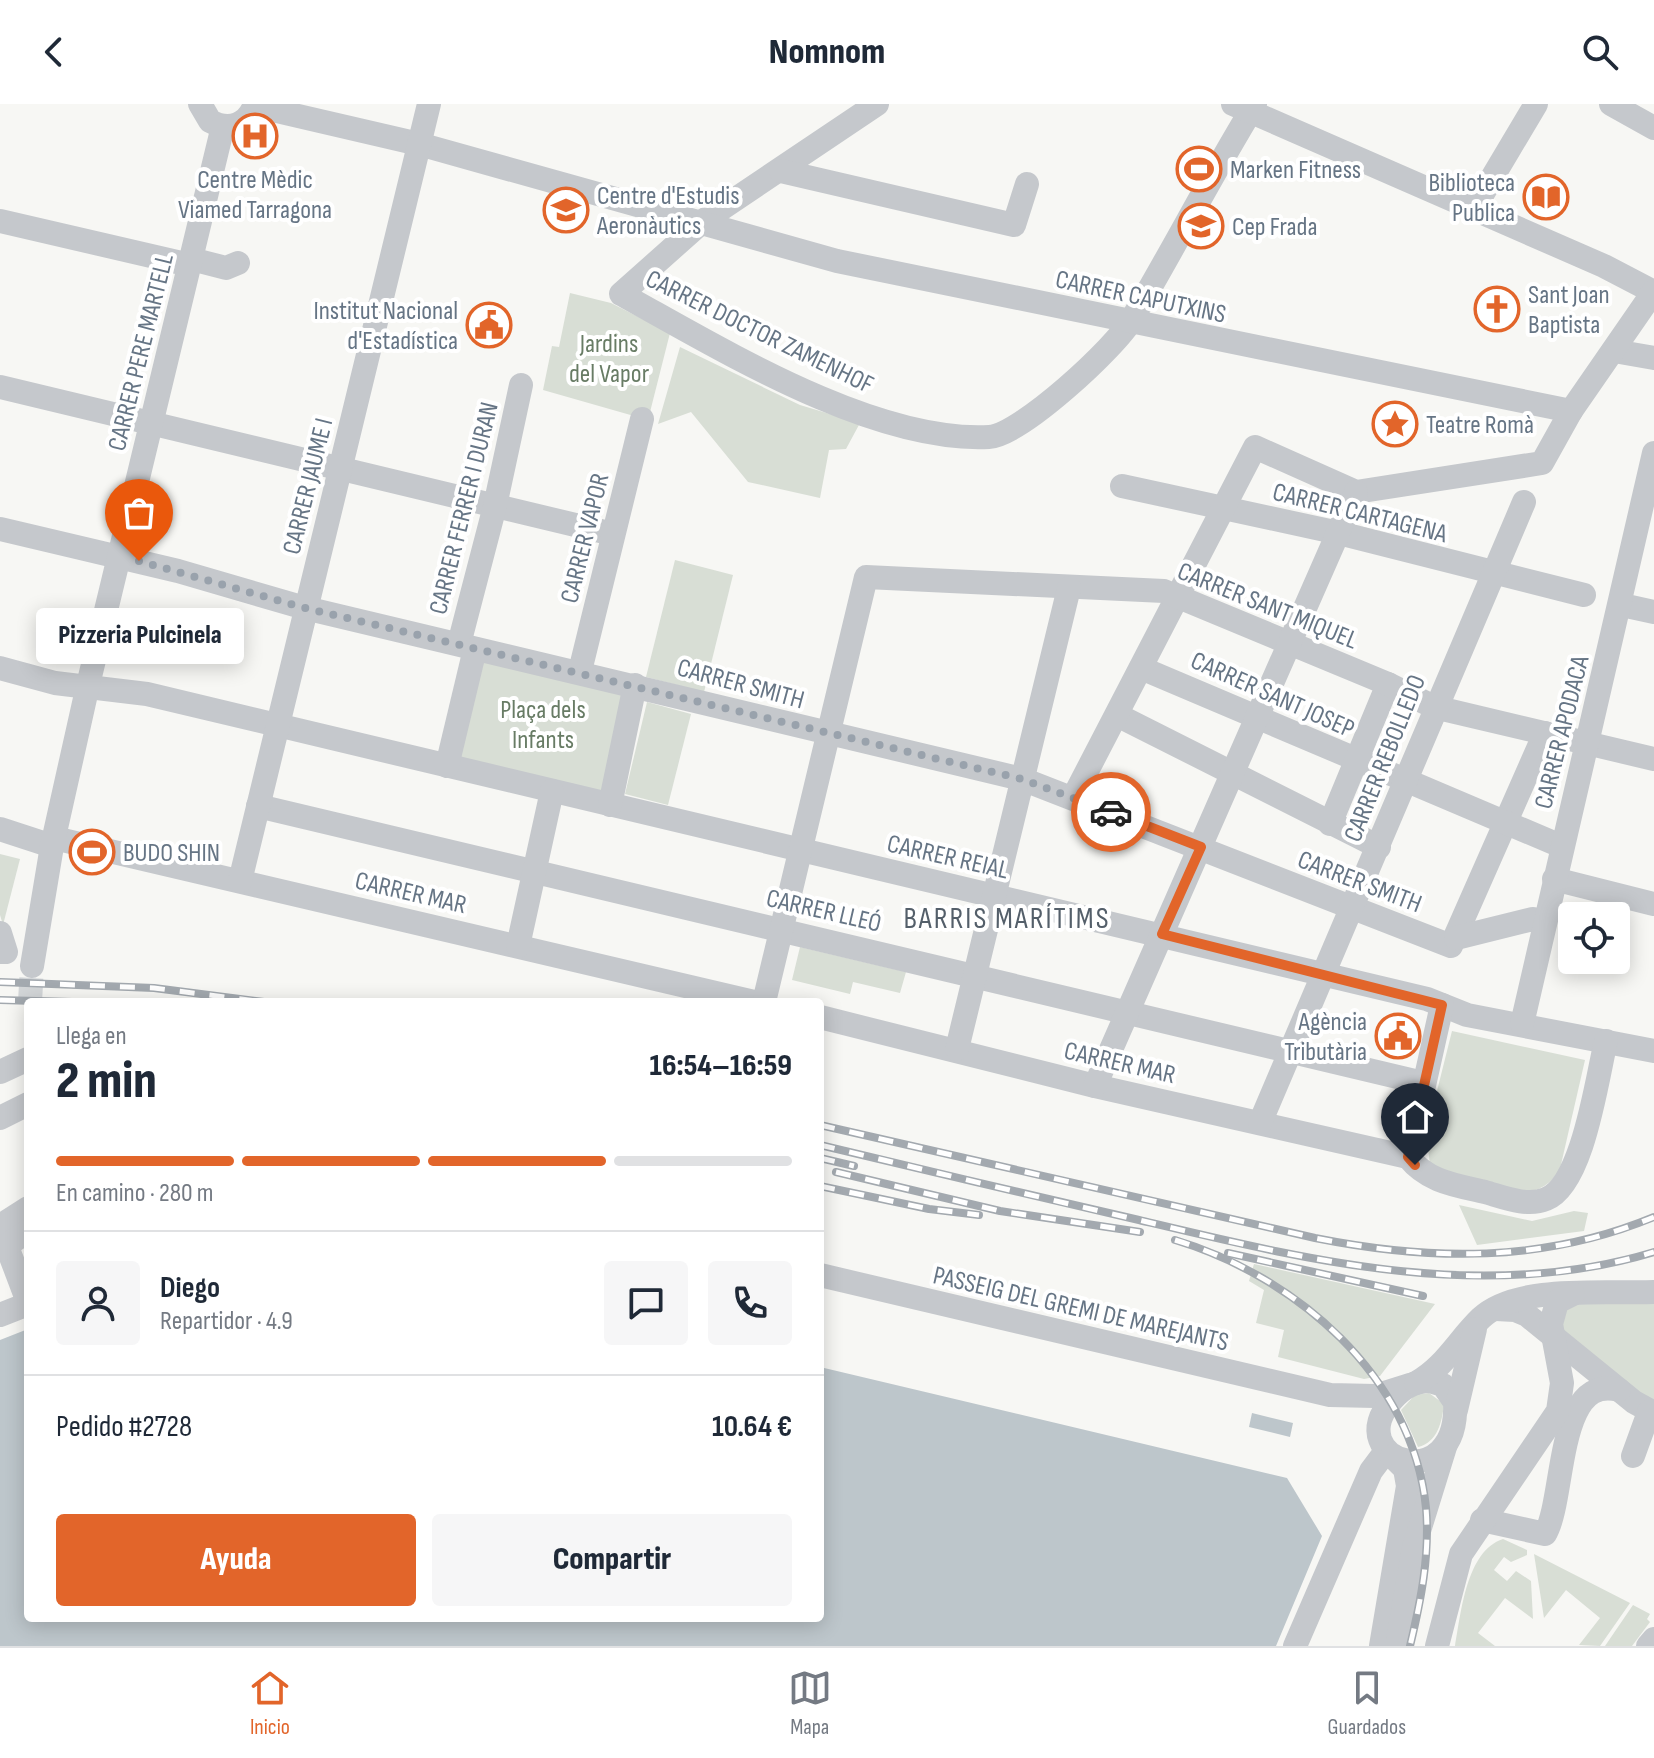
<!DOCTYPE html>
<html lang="es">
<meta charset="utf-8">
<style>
:root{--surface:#fff;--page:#f6f6f7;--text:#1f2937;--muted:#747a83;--line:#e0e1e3;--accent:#e2652a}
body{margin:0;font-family:"Sofia Sans Condensed",sans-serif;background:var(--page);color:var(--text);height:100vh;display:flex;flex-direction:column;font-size:30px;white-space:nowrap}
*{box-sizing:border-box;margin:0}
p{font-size:26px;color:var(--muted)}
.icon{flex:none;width:44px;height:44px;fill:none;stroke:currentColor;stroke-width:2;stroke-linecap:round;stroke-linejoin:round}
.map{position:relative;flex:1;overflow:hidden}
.drawer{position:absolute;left:24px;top:894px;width:800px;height:624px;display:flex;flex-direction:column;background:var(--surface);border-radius:8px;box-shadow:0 4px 20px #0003}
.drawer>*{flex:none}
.buttons{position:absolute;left:1558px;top:798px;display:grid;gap:16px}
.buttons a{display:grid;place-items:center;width:72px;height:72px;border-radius:8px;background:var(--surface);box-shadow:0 4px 20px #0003;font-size:40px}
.pin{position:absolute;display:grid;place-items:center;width:68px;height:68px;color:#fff;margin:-82px -34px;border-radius:50% 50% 50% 0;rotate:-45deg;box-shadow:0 0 8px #0007}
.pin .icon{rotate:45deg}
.courier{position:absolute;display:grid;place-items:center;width:80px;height:80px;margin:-40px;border:6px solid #e2652a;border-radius:50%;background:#fff;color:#222;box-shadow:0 2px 10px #0007}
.bubble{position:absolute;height:56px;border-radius:8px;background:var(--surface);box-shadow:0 4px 20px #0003;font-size:26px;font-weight:800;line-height:56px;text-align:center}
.headline em{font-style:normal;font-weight:800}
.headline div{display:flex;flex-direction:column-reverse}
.headline{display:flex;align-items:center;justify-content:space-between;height:136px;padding:0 32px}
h1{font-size:52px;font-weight:800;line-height:60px}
.bar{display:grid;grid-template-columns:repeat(4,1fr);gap:12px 8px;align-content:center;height:96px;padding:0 32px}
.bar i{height:10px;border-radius:6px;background:var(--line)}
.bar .active{background:var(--accent)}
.bar p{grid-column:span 4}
.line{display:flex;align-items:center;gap:20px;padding:0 32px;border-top:2px solid var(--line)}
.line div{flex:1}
.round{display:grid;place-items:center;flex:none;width:84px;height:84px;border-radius:8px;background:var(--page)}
.primary-button{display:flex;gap:16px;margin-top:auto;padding:16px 32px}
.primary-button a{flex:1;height:92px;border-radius:8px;background:var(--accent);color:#fff;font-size:32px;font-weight:800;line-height:92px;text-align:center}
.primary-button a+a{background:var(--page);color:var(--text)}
header{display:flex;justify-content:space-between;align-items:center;height:104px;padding:0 32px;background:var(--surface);font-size:36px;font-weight:800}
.menu{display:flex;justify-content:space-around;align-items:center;height:112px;border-top:2px solid var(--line);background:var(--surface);font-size:22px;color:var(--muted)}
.menu a{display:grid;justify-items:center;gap:4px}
.menu .active{color:var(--accent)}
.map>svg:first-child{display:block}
.green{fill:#d8ded5}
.water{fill:#bdc6cb}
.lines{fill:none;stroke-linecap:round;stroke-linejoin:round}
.minor-tunnel{stroke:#d3d6d8;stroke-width:24;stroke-dasharray:24 12;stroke-linecap:butt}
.minor{stroke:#c5c8cc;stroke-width:24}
.rail-casing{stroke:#a3a9af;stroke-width:8}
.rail{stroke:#fff;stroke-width:5;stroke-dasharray:15;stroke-linecap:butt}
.done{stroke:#99a2ac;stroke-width:8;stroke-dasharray:0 14.4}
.route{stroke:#e2652a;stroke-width:10}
.labels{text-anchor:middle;stroke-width:8;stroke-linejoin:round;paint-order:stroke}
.poi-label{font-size:26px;fill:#667585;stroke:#fff;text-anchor:start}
.street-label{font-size:26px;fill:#667585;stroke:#fff}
.park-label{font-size:26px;fill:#687c65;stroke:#fff}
.quarter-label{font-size:30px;letter-spacing:2px;fill:#545f6a;stroke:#fff}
</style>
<header><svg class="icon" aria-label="back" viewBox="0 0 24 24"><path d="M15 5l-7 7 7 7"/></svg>Nomnom<svg class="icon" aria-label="search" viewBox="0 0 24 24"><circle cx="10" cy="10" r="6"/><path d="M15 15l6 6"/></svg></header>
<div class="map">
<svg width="1654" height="1542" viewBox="0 0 1654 1542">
<rect width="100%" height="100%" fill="#f7f7f4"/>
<!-- green -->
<g class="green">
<path d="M570,189L611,199L670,229L648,316L543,286L552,242L559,243Z"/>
<path d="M680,243L800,301L860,319L846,345L829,346L820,394L748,378L691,308L658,320Z"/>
<path d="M675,456L733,471L704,588L646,573Z"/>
<path d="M484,553L627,587L602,687L459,653Z"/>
<path d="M647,598L691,610L668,701L625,690Z"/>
<path d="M0,750L20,755L3,821L0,811Z"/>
<path d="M800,843L906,868L900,889L853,878L850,890L792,876Z"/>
<path d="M1452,927L1585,956L1560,1065C1535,1111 1465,1080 1430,1060L1426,1031Z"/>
<path d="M1459,1101L1532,1117L1574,1107L1588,1109L1584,1127L1477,1141Z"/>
<path d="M1254,1160L1435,1200L1380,1272L1364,1275L1278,1253L1284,1226L1256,1219L1264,1186L1249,1177Z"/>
<path d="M1654,1197V1302L1562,1227L1566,1199Z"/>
<path d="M1429,1289L1444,1300C1442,1317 1438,1338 1418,1343L1401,1306L1415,1291Z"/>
<path d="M1503,1435L1527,1446V1451L1511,1458L1504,1453L1494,1466L1507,1477L1516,1467L1531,1477L1533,1515L1505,1494L1478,1529L1495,1542H1455C1461,1510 1466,1447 1503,1435Z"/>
<path d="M1534,1450L1630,1499L1600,1542L1579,1541L1600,1514L1566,1486L1544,1514Z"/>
<path d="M1633,1501L1650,1510L1647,1515L1650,1518L1632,1542H1605Z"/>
</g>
<!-- water -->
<g class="water">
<path d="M28,1225V1514H820V1263L1287,1374L1322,1432L1276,1542H0V1236Z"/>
<path d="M1252,1309L1293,1319L1290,1333L1249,1323Z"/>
</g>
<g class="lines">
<!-- minor-tunnel -->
<path class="minor-tunnel" d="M30,898L32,862"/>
<!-- minor -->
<g class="minor">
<path d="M200,0L210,17C230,28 248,20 255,0"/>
<path d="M877,0L703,117L621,190C721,245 873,339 989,333C1021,331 1116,243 1132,215C1174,144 1212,70 1255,0"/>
<path d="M1233,0L1604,162L1654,188"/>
<path d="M1611,0L1654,24"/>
<path d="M255,2L419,40L837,157L1571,307"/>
<path d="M781,67L1014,121L1027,80"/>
<path d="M1473,106L1536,0"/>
<path d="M0,117L190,161"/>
<path d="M191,155L226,164L238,159"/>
<path d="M1614,247L1654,254"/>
<path d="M0,283L613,430"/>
<path d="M1122,382L1339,429L1584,491"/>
<path d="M0,425L178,467L305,504L1022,675L1451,842L1545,629"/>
<path d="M1631,503L1654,508"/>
<path d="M459,540L495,402L521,281"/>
<path d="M0,564L55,579L147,590L1427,895L1467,911L1654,947"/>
<path d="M1141,564L1561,742"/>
<path d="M580,567L642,315"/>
<path d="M1117,611L1379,743"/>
<path d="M447,662L475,545"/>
<path d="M1073,694L1255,343L1356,388L1542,359L1571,307L1654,187"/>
<path d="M610,701L635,581"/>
<path d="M258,702L1423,979"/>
<path d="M1330,720L1388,580"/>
<path d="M0,725L52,742"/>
<path d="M54,734L754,898"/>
<path d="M1554,775L1654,800"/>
<path d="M240,777L429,0"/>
<path d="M0,829L6,848H0"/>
<path d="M1456,834L1533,815L1543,817"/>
<path d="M518,842L552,687"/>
<path d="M32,862L52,742L88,581L223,22"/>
<path d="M764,898L866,473L1164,487L1388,580L1434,603L1654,655"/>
<path d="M1442,901L1408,1053C1428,1078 1455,1081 1485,1088C1503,1093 1527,1103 1546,1095C1583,1081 1597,974 1606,937"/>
<path d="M820,913L1095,982L1408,1053"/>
<path d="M1522,920L1654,349"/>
<path d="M957,945L1069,484"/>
<path d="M0,968L28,955"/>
<path d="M1095,982L1356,388"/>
<path d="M0,1014L28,1000"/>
<path d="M1260,1019L1524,398"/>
<path d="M0,1122L28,1104"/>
<path d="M0,1124L28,1198"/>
<path d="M0,1146L28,1127"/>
<path d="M820,1171L1330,1291L1375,1292L1410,1281"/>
<path d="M1496,1205L1515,1206L1527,1211L1634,1298L1654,1309"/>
<path d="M0,1211L28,1200"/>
<path d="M1430,1277L1443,1281L1455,1298C1460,1395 1339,1357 1392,1296C1402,1284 1415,1277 1430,1277Z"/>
<path d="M1416,1279C1445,1263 1458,1236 1481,1214C1517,1180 1607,1190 1654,1188"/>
<path d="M1456,1306L1475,1225"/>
<path d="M1633,1352L1649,1308"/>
<path d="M1482,1416L1545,1430C1566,1395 1555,1269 1619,1286"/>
<path d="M1295,1542L1371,1367L1386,1347"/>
<path d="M1381,1542L1408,1382L1405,1365L1392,1352"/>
<path d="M1397,1542L1414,1443L1445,1343"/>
<path d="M1437,1542L1461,1450L1558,1307L1562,1279L1551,1220L1557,1198L1573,1190"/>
<path d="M1648,1542L1654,1535"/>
</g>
<!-- rail casing -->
<g class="rail-casing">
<g id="rail">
<path d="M0,878L154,884L264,898"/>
<path d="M0,896L72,898"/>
<path d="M820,1021L1315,1134C1431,1157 1543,1159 1654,1113"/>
<path d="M820,1041C926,1066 1033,1092 1139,1116C1308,1156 1482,1200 1654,1148"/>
<path d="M820,1054L854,1062"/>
<path d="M836,1068L1000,1107L1140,1128"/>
<path d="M820,1082L929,1105L979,1111"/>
<path d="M1175,1136C1295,1172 1413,1272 1426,1404C1430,1451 1421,1496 1410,1542"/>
<path d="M1228,1149L1423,1192"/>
</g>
</g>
<!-- rail -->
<use href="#rail" class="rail"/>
</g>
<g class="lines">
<!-- done -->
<path class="done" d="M139,457L305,504L1022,675L1111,708"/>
<!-- route -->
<path class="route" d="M1111,708L1201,743L1162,830L1442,901L1408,1053L1415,1061"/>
</g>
<!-- icons -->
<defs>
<g id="hospital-ring" transform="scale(2.3)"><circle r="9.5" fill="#fff" stroke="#e2652a" stroke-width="1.5"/><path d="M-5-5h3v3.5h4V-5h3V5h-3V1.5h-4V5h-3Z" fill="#e2652a"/></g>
<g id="stadium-ring" transform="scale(2.3)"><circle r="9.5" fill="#fff" stroke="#e2652a" stroke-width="1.5"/><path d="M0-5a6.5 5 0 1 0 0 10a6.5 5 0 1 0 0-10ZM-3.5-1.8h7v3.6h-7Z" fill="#e2652a"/></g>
<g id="library-ring" transform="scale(2.3)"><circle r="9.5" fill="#fff" stroke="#e2652a" stroke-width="1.5"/><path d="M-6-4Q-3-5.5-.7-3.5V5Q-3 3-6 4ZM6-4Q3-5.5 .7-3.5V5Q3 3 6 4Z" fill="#e2652a"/></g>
<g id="university-ring" transform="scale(2.3)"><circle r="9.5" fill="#fff" stroke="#e2652a" stroke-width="1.5"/><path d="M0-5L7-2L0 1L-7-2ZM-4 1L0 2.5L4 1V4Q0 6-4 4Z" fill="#e2652a"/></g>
<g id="church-ring" transform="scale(2.3)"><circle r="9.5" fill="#fff" stroke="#e2652a" stroke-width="1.5"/><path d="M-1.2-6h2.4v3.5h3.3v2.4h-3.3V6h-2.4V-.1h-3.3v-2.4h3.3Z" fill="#e2652a"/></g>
<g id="civic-ring" transform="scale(2.3)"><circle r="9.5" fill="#fff" stroke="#e2652a" stroke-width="1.5"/><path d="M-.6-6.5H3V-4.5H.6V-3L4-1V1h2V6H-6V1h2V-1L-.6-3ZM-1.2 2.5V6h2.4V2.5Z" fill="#e2652a"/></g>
<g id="sight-ring" transform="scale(2.3)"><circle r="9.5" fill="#fff" stroke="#e2652a" stroke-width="1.5"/><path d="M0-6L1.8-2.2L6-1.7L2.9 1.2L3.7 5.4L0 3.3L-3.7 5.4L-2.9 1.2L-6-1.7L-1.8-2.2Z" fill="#e2652a"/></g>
</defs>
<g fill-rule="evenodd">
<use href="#hospital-ring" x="255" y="32"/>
<use href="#stadium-ring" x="1199" y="65"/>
<use href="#library-ring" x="1546" y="93"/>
<use href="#university-ring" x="566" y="106"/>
<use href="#university-ring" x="1201" y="122"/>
<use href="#church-ring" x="1497" y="205"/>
<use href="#civic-ring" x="489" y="221"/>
<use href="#sight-ring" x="1395" y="320"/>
<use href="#stadium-ring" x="92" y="748"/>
<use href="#civic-ring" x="1398" y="932"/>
</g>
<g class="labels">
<!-- poi labels -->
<g class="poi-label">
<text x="1230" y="74">Marken Fitness</text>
<text x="255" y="84" text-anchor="middle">Centre Mèdic<tspan x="255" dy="30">Viamed Tarragona</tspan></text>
<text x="1515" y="87" text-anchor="end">Biblioteca<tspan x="1515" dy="30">Publica</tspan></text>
<text x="597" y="100">Centre d'Estudis<tspan x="597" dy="30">Aeronàutics</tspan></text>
<text x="1232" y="131">Cep Frada</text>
<text x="1528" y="199">Sant Joan<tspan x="1528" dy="30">Baptista</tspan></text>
<text x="458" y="215" text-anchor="end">Institut Nacional<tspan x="458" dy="30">d'Estadística</tspan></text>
<text x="1426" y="329">Teatre Romà</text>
<text x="123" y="757">BUDO SHIN</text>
<text x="1367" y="926" text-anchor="end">Agència<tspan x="1367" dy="30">Tributària</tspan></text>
</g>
<!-- street labels -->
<g class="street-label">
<text transform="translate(1141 192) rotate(12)" y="9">CARRER CAPUTXINS</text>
<text transform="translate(760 227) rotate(26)" y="9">CARRER DOCTOR ZAMENHOF</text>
<text transform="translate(140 248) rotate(-76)" y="9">CARRER PERE MARTELL</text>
<text transform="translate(307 382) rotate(-76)" y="9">CARRER JAUME I</text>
<text transform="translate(463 404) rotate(-76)" y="9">CARRER FERRER I DURAN</text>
<text transform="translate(1360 408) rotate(14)" y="9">CARRER CARTAGENA</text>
<text transform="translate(584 434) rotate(-76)" y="9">CARRER VAPOR</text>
<text transform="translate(1268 501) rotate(22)" y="9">CARRER SANT MIQUEL</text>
<text transform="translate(741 579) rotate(15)" y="9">CARRER SMITH</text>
<text transform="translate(1273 590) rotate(24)" y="9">CARRER SANT JOSEP</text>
<text transform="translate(1561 628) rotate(-76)" y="9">CARRER APODACA</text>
<text transform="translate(1384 654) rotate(-68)" y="9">CARRER REBOLLEDO</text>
<text transform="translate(948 752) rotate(13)" y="9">CARRER REIAL</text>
<text transform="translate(1360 777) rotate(21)" y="9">CARRER SMITH</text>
<text transform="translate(411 788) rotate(13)" y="9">CARRER MAR</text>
<text transform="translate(824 806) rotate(13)" y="9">CARRER LLEÓ</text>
<text transform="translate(1120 958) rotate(13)" y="9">CARRER MAR</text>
<text transform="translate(1081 1204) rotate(13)" y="9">PASSEIG DEL GREMI DE MAREJANTS</text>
</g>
<!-- park labels -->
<g class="park-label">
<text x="609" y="248">Jardins<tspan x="609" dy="30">del Vapor</tspan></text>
<text x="543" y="614">Plaça dels<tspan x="543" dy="30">Infants</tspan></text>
</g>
<!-- quarter labels -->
<g class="quarter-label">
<text x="1007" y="824">BARRIS MARÍTIMS</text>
</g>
</g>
</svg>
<div class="buttons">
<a><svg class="icon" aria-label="locate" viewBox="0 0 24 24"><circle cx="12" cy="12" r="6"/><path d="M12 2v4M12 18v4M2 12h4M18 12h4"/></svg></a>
</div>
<div class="pin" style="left:139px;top:457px;background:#ea580c"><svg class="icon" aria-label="bag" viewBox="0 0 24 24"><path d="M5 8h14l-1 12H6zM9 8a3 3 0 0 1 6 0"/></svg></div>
<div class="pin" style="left:1415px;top:1061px;background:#1f2937"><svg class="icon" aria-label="home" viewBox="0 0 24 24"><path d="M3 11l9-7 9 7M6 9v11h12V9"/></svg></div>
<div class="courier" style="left:1111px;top:708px"><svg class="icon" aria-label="car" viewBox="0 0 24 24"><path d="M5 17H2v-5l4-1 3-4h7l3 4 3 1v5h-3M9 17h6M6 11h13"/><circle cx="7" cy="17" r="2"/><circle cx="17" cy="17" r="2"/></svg></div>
<div class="bubble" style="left:36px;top:504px;width:208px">Pizzeria Pulcinela</div>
<section class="drawer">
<div class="headline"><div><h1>2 min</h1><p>Llega en</p></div><em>16:54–16:59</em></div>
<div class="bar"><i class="active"></i><i class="active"></i><i class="active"></i><i></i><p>En camino · 280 m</p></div>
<div class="line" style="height:144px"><a class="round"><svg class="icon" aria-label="person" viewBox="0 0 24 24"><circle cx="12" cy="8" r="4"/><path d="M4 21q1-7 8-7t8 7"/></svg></a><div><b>Diego</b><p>Repartidor · 4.9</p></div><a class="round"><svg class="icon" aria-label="chat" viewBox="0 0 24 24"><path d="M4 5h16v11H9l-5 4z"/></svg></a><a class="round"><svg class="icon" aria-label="phone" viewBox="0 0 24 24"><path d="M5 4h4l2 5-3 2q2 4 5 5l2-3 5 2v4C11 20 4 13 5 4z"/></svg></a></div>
<div class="line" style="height:104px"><div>Pedido #2728</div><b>10.64 €</b></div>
<div class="primary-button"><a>Ayuda</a><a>Compartir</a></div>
</section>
</div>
<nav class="menu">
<a class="active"><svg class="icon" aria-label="home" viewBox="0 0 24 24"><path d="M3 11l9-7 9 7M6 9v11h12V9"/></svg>Inicio</a>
<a><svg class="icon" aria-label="map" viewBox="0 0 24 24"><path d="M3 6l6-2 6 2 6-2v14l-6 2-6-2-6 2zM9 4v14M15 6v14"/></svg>Mapa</a>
<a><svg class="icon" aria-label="saved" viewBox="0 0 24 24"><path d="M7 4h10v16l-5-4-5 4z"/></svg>Guardados</a>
</nav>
